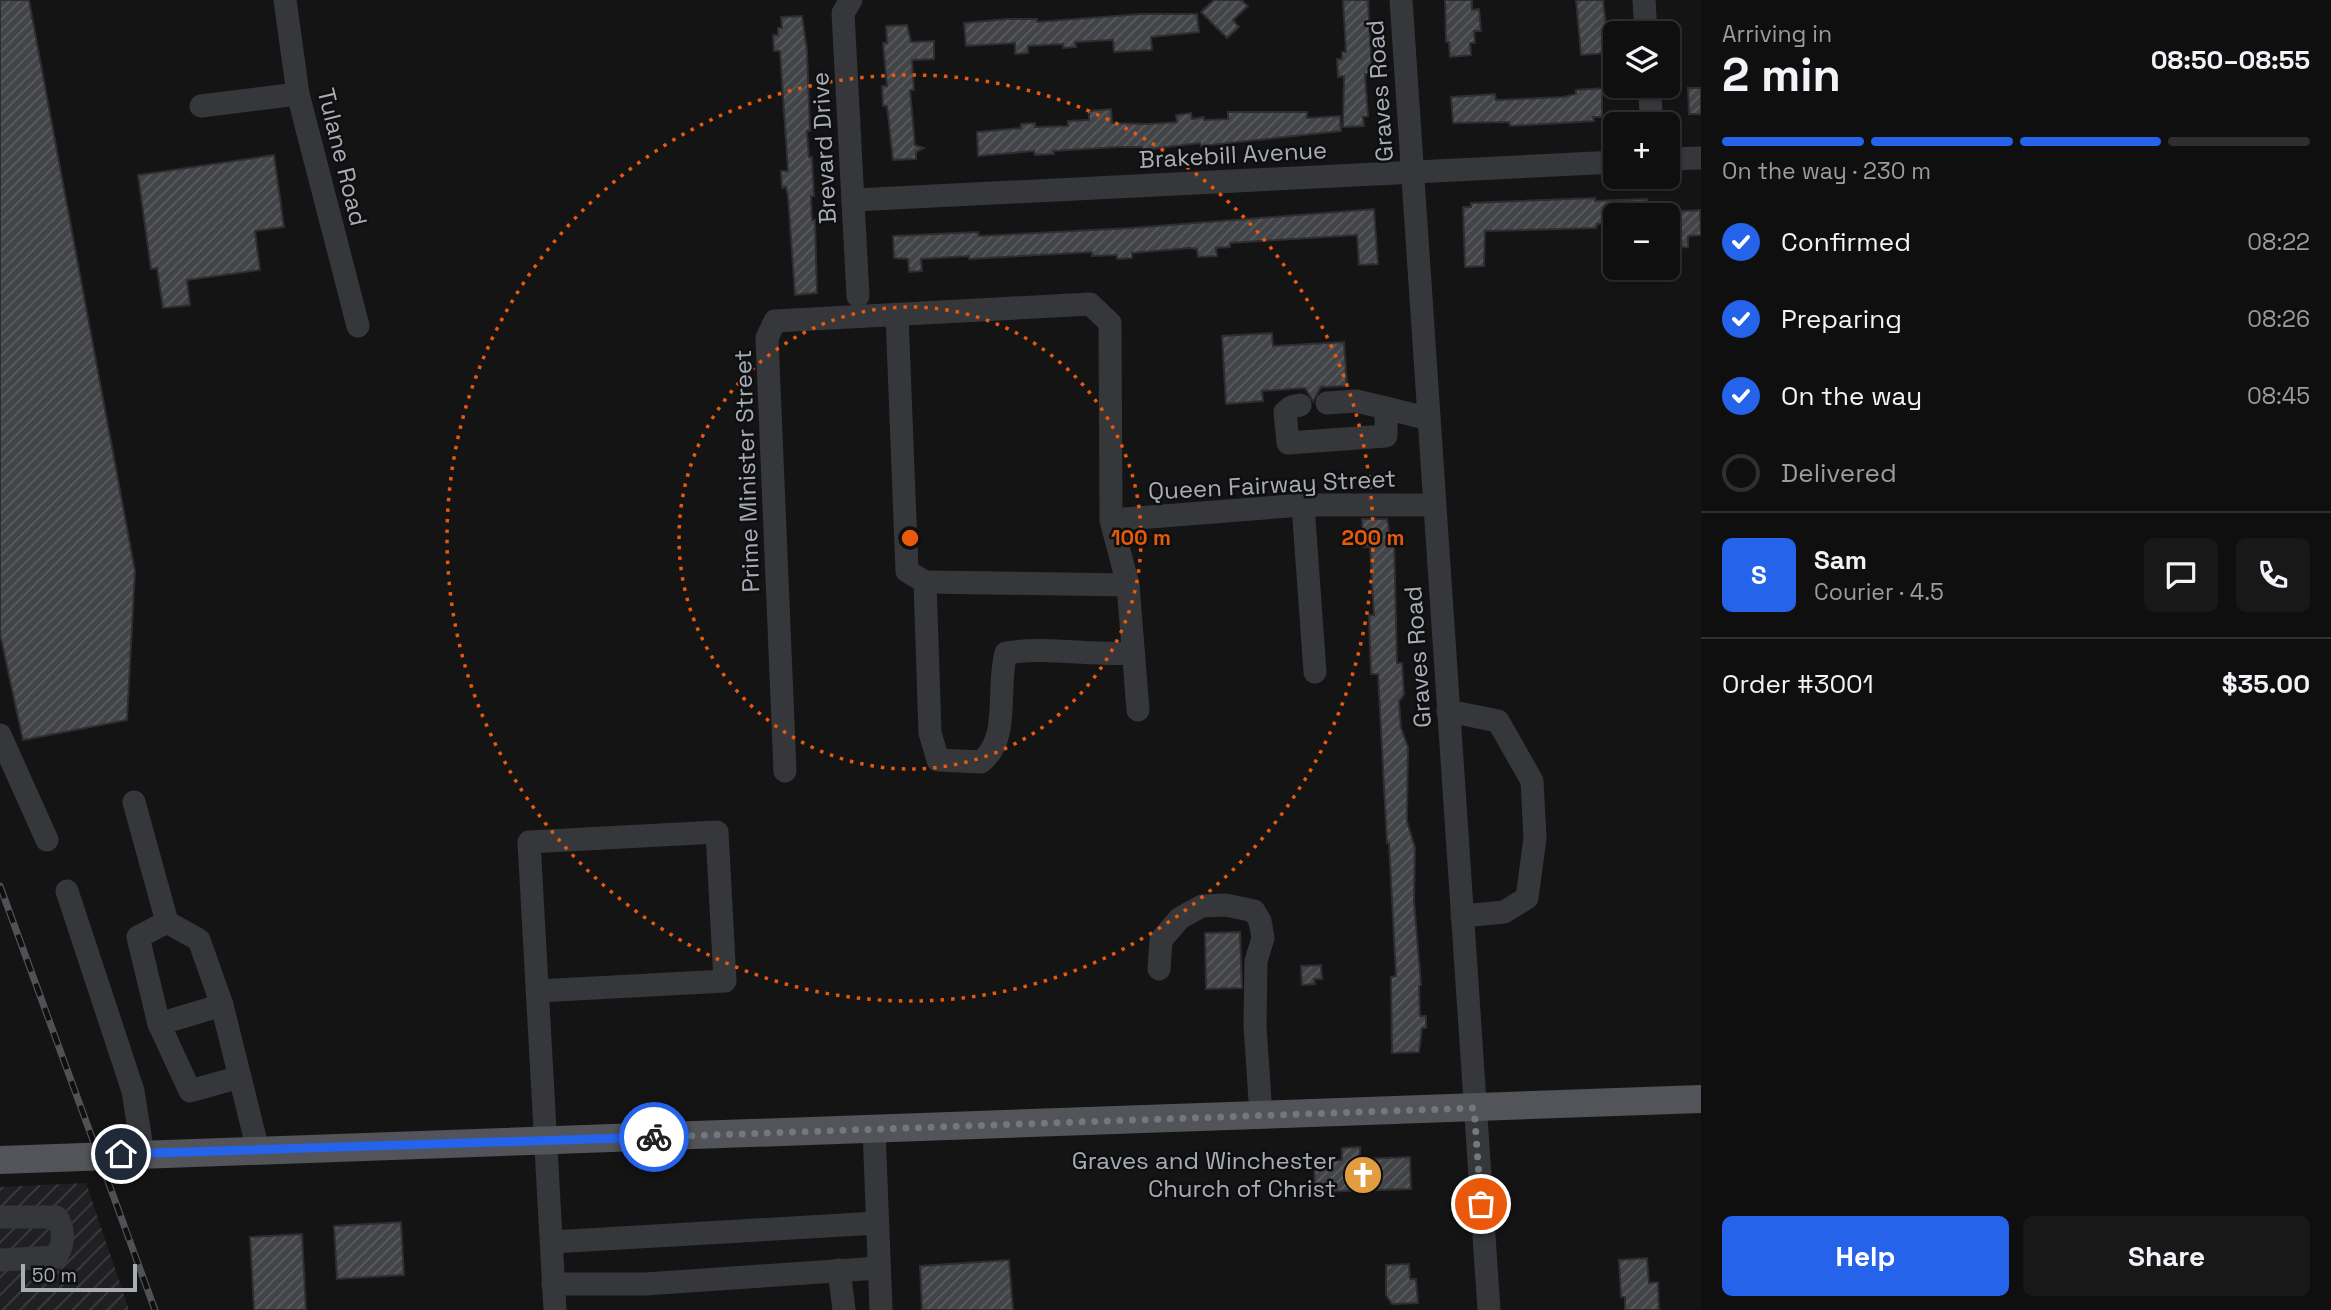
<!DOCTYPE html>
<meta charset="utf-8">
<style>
:root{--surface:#0f0f10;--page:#181819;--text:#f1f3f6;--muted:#9b9c9f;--line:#2f2f30;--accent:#2563eb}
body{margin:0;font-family:"Space Grotesk",sans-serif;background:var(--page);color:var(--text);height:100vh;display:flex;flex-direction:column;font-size:26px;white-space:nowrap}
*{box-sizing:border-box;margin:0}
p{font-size:23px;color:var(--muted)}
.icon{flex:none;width:38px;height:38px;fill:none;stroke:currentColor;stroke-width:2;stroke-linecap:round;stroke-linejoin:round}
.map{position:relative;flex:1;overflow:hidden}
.sheet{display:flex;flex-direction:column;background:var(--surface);width:630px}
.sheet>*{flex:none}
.tools{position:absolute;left:1603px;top:21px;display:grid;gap:14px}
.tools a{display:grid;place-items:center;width:77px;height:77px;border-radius:10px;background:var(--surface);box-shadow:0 2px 5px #0004,0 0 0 2px var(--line);font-size:35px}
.scale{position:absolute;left:21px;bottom:18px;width:116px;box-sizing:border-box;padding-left:7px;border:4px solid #a7acb5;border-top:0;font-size:19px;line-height:24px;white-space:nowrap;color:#a7acb5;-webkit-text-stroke:5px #0f0f10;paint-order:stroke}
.pin{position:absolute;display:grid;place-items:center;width:60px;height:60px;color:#fff;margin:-30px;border:4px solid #fff;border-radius:50%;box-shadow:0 2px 7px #0007}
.courier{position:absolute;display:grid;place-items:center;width:70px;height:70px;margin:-35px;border:5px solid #2563eb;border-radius:50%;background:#fff;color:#222;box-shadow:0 2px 9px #0007}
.head em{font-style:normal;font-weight:600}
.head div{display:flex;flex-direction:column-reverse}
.head{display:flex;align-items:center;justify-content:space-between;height:119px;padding:0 21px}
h1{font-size:46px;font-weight:600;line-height:52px}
.bar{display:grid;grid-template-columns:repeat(4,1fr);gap:10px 7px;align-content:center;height:84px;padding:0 21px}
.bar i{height:9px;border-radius:5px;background:var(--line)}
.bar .active{background:var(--accent)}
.bar p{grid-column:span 4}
.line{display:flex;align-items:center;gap:18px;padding:0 21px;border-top:2px solid var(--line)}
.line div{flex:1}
.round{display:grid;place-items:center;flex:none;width:74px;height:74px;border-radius:10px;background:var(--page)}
ol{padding:0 21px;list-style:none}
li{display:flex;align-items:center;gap:21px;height:77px}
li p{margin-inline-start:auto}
li .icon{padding:7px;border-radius:50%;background:var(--accent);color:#fff;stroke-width:4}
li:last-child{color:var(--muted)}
li i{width:38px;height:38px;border:4px solid var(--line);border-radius:50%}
.cta{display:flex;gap:14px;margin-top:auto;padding:14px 21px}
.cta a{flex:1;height:80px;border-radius:10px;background:var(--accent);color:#fff;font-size:28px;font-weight:600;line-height:80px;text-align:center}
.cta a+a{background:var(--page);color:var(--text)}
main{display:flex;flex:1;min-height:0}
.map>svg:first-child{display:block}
.industrial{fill:url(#industrial-furrows)}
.building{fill:url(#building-hatch);stroke:#2e2e31;stroke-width:2}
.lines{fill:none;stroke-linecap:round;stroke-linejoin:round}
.minor{stroke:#35373a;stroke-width:23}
.major{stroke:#525459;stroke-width:28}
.rail-casing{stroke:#4f5155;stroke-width:7}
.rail{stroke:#0f0f10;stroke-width:4.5;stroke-dasharray:13;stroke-linecap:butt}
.done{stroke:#74777d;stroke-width:7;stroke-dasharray:0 12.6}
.route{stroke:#2563eb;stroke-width:9}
.ring{fill:none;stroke:#e8590c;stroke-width:3.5;stroke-dasharray:3.5 7}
.labels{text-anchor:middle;stroke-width:5;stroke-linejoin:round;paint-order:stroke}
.street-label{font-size:24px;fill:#a7acb5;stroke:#0f0f10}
.poi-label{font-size:24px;fill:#a7acb5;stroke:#0f0f10;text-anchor:end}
.centre{fill:#e8590c;stroke:#0f0f10;stroke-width:3.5}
.ring-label{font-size:21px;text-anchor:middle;font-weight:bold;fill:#e8590c;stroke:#0f0f10;stroke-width:5;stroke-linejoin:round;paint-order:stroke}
</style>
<main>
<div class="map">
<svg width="1701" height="1310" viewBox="0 0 1701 1310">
<defs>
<pattern id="industrial-furrows" width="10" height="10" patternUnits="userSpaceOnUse" patternTransform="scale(1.75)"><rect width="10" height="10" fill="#202022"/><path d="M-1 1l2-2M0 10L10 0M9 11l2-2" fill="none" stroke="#3e3e40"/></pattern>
<pattern id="building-hatch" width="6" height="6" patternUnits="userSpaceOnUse" patternTransform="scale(1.75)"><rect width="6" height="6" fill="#434448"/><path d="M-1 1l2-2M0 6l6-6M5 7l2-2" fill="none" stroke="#5b5c60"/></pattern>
</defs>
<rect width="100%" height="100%" fill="#141415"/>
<!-- industrial -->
<path class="industrial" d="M86,1183L129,1310H0V1187Z"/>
<!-- building -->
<g class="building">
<path d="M0,0H29L135,571L127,720L23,740L0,634Z"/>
<path d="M1214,0H1241L1248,6L1233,20L1239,27L1227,38L1201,12Z"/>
<path d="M1343,0H1368L1372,74H1365L1368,116L1363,117L1364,126L1343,127L1344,76L1338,77L1337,59H1342V52H1346Z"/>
<path d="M1445,0H1472V10L1479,9L1481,31H1474L1475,43H1470L1471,55L1450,57L1449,42H1446Z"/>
<path d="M1576,0H1603L1609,53L1581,55Z"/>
<path d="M1141,14H1197L1199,32L1151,37L1152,50L1114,52L1113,40L1075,42L1076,47L1063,48V44L1028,46V53L1015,54V43L966,46L964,23L1007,19H1037V22Z"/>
<path d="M802,16L807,50L810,131H807L809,157H812L814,196H811L812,220H815L817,293L795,295L788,197L786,187L782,188L781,171H788L780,51H774L773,35H778V28H782L781,17Z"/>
<path d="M907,25L911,42L934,41V59L912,60L914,90H910L915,145L924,148L916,152V159L893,160L887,106H883L882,86H887L883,43H887L886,26Z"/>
<path d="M1605,88L1602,97V117H1593L1594,121L1510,126L1509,122L1453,123L1451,97L1495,94L1496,100L1563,97L1576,94V90Z"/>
<path d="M1688,88H1701V114H1689Z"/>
<path d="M1111,109L1112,123L1147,124L1177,122L1176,115L1191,113L1192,119L1204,117V120L1228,119V112H1307V118L1340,116L1341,131L1201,146L1200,143L1142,150V147H1118L1053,151L1054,154L1035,155L1034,151L978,156L977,132L1021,128V124L1035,123V127L1068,126V121L1089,120V111Z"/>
<path d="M274,155L284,227L255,231L260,270L187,280L190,305L163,308L157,268L151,269L138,175Z"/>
<path d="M1595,198V201L1647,199L1648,215H1615V223L1597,224L1596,228L1485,231L1484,266L1465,267L1463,207H1471V203Z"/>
<path d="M1374,209L1378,264L1359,265L1357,235L1230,243V247L1216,248L1217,256L1198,257L1197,249L1189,248L1132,253V258L1117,259V255L1092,256V252L969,259V256L921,259L922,271L909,272L908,259L894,258L893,236L978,232L979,236L1131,228Z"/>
<path d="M1700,210L1701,235L1688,236V247L1674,248V237H1668V212Z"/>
<path d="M1272,333L1273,346L1344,342L1347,386L1321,387L1313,401L1305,388L1262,391L1263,401L1226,404L1222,336Z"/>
<path d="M1362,519H1387L1390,536H1394L1397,663H1402L1403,678L1404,695L1399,701L1401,728L1408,747L1407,821L1415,848L1414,901L1421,985L1419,986L1420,1016H1426V1028H1422L1419,1052L1392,1053L1391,977L1396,976L1389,843H1387L1378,674H1371L1369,615H1374L1370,547H1363Z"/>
<path d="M1240,932L1242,988L1206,989L1205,933Z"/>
<path d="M1321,965L1322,979H1314L1315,984L1302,985L1301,966Z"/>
<path d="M1360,1147V1159L1410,1157L1411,1189L1315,1192L1314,1161L1342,1160V1148Z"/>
<path d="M401,1222L404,1275L337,1279L334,1226Z"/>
<path d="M302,1234L306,1310H254L250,1237Z"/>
<path d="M1647,1258L1649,1283L1658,1282L1659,1310H1625V1297H1621L1619,1260Z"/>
<path d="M1009,1260L1013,1310H922L920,1266Z"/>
<path d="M1409,1264L1410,1279H1416L1418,1303L1392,1304L1386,1295V1265Z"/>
</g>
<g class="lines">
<!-- minor -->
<g class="minor">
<path d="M285,0L298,94L358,326"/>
<path d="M851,0L843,13L858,296"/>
<path d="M1401,0L1489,1310"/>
<path d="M1644,0L1646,33"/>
<path d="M1649,86L1652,124"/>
<path d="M201,106L298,94"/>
<path d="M1668,159L1701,158"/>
<path d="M854,200L1615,162"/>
<path d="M897,315L907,571L925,582L930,733L938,760L981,762C1011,738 996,689 1006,653C1048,646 1091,656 1133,653"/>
<path d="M1327,403L1356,401L1386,408"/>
<path d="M1300,405L1291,407L1285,412L1288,443L1386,436V408L1429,419"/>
<path d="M1303,505L1315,672"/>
<path d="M1111,520L1303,505H1434"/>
<path d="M925,582L1128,585"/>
<path d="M1448,711L1498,721L1532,781L1535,838L1527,898L1504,912L1462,916"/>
<path d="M0,735L47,840"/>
<path d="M785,771L767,338L775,321L1090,304L1110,323L1111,520L1128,585L1138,710"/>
<path d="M134,802L167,922L199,940L222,1005L258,1150"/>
<path d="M67,891L133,1091L143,1154"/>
<path d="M167,922L138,937L159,1024L190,1091L240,1077"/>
<path d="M1159,969L1161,940L1180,918L1202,906L1226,905L1254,911L1260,921L1263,938L1256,961L1255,1026L1261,1115"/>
<path d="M538,991L725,981L717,832L529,842L555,1310"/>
<path d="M159,1024L222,1005"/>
<path d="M874,1129L881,1310"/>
<path d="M0,1217H56C65,1227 64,1246 56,1257L0,1260"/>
<path d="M552,1242L877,1223"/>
<path d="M839,1270L844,1310"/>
<path d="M553,1284H645L879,1268"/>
</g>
<!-- major -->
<path class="major" d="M0,1160L1701,1099"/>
<!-- rail casing -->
<g class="rail-casing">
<path id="rail" d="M0,886L155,1310"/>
</g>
<!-- rail -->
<use href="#rail" class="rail"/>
</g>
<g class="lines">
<!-- done -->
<path class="done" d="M654,1137L1474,1108L1481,1204"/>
<!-- route -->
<path class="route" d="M121,1154L654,1137"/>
</g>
<!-- distance rings -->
<g class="ring">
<circle cx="910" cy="538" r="231"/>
<circle cx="910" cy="538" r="463"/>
</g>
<!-- icons -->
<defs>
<g id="church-disc" transform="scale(2.0125)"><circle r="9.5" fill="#e29d40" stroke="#0f0f10"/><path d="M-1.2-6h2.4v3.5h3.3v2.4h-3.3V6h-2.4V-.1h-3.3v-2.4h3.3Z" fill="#fff"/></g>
</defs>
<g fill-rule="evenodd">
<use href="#church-disc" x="1363" y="1175"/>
</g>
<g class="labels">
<!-- street labels -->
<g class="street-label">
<text transform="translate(1380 91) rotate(-94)" y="8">Graves Road</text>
<text transform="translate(824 148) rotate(-93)" y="8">Brevard Drive</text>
<text transform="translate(1233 155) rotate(-3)" y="8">Brakebill Avenue</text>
<text transform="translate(342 157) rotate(76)" y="8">Tulane Road</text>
<text transform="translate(747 471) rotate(-92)" y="8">Prime Minister Street</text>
<text transform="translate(1272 485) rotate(-3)" y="8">Queen Fairway Street</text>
<text transform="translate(1418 657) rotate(-94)" y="8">Graves Road</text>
</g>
<!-- poi labels -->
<g class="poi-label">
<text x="1336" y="1169">Graves and Winchester<tspan x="1336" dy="28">Church of Christ</tspan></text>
</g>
</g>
<circle cx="910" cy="538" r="10" class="centre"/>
<g class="ring-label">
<text x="1141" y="545">100 m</text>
<text x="1373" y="545">200 m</text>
</g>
</svg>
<div class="tools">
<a><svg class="icon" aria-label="layers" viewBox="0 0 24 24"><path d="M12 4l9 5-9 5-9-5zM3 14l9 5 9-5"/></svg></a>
<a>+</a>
<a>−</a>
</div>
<div class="scale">50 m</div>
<div class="pin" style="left:1481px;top:1204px;background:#ea580c"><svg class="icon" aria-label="bag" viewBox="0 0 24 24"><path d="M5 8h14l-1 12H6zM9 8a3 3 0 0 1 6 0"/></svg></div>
<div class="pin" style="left:121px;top:1154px;background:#1f2937"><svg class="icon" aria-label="home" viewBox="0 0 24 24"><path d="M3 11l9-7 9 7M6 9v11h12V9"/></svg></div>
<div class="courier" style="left:654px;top:1137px"><svg class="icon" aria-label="bike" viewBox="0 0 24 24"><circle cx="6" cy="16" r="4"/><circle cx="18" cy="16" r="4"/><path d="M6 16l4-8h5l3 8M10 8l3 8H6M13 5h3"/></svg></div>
</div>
<section class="sheet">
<div class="head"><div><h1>2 min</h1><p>Arriving in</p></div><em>08:50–08:55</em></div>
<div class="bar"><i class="active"></i><i class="active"></i><i class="active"></i><i></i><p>On the way · 230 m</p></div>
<ol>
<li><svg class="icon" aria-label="check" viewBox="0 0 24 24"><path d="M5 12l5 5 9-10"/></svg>Confirmed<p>08:22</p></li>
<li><svg class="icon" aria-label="check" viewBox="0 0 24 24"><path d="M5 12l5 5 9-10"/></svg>Preparing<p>08:26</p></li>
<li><svg class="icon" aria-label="check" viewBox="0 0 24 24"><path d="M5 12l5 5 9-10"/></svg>On the way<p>08:45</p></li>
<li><i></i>Delivered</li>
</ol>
<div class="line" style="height:126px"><b class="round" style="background:var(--accent);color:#fff">S</b><div><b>Sam</b><p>Courier · 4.5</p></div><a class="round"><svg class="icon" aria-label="chat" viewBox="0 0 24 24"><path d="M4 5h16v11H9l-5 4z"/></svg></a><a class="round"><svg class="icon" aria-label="phone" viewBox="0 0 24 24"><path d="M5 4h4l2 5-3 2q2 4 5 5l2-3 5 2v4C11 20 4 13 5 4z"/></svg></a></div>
<div class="line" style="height:91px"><div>Order #3001</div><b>$35.00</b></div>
<div class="cta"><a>Help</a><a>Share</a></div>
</section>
</main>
